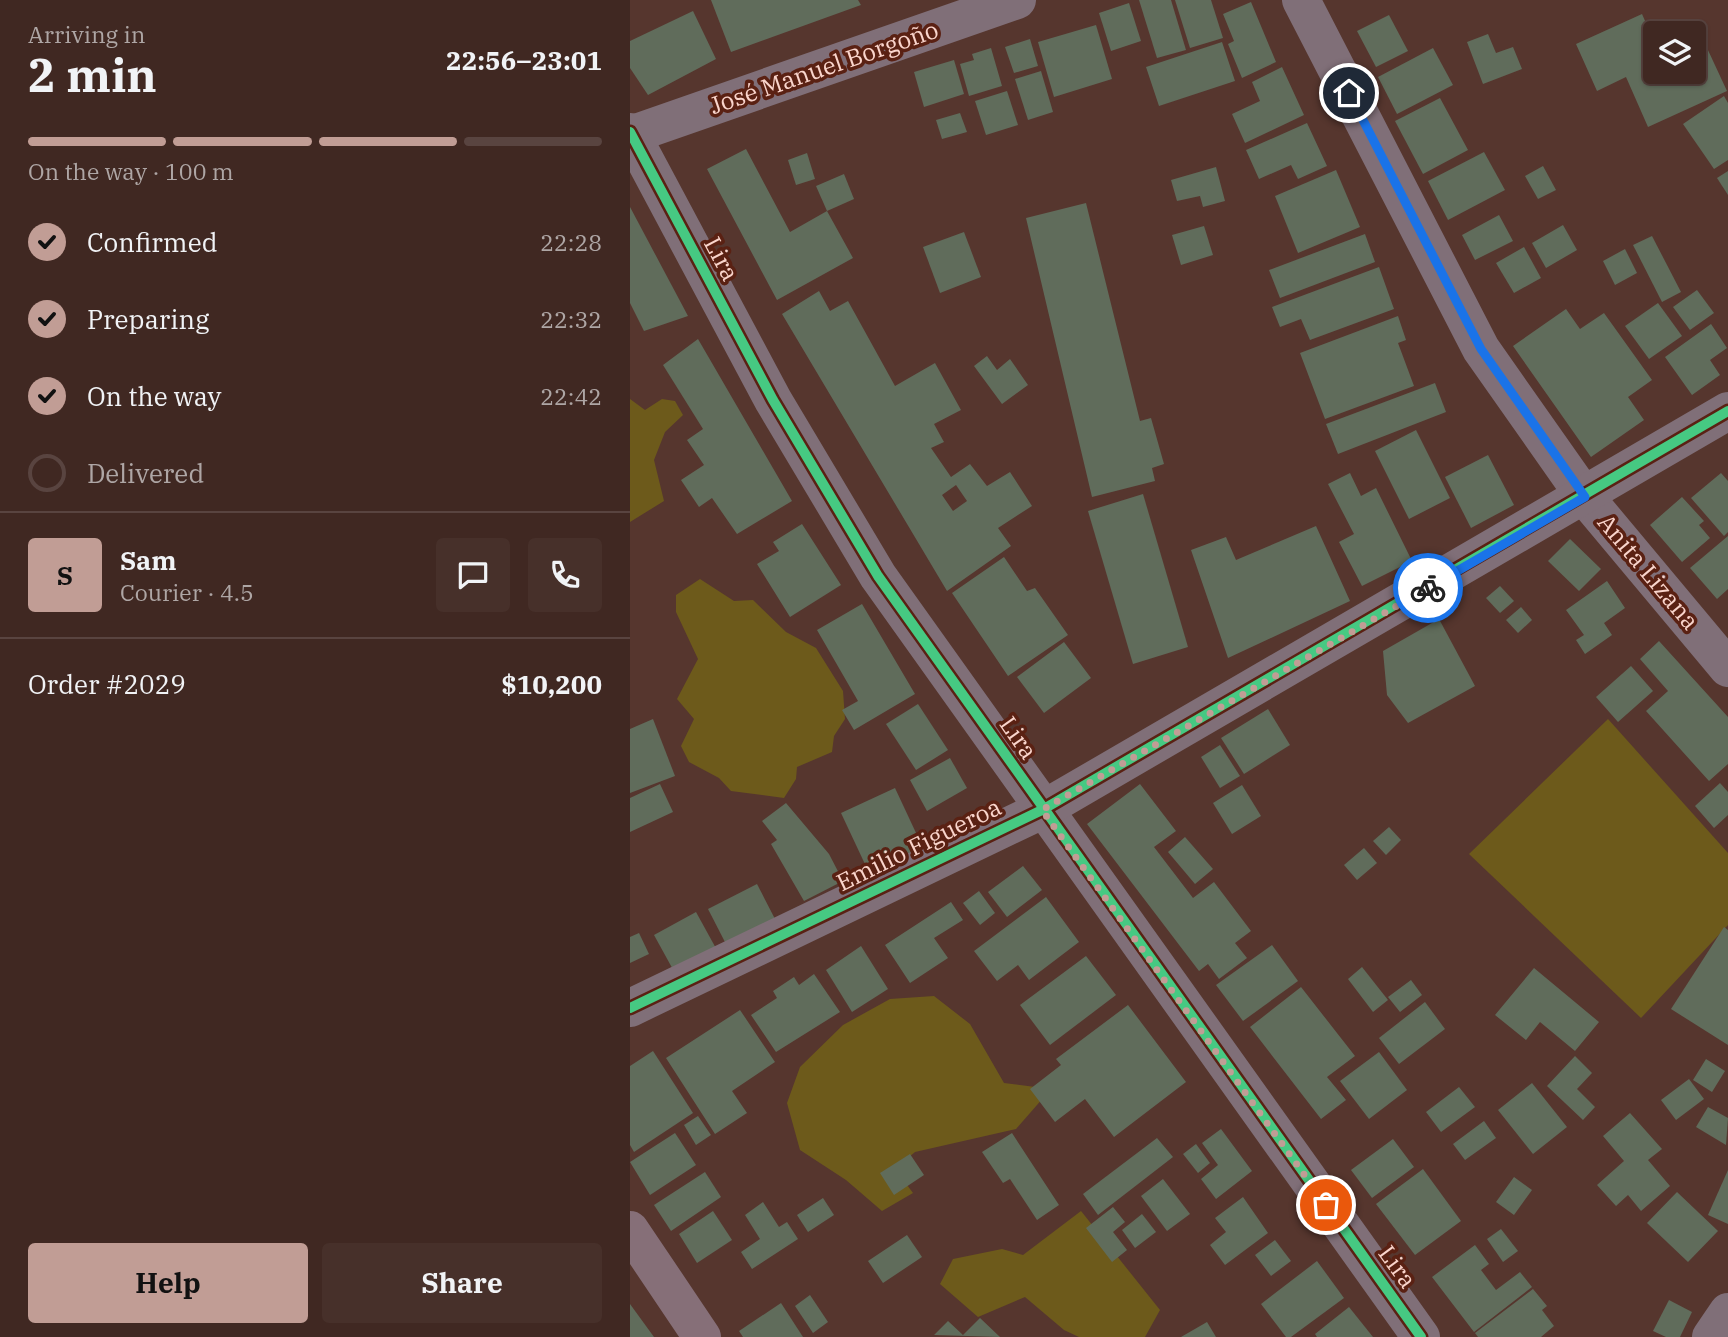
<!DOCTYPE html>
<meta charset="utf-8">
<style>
:root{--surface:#402822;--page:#47302a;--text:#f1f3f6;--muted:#aea6a5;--line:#594440;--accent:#c19d95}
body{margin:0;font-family:"IBM Plex Serif",serif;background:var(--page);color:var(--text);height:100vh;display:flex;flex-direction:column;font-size:26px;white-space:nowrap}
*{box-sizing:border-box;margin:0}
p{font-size:23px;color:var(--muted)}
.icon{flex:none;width:38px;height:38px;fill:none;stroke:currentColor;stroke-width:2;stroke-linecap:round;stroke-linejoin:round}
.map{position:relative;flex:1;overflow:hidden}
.drawer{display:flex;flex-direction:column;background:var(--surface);width:630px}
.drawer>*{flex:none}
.tools{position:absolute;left:1013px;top:21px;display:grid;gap:14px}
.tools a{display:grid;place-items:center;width:63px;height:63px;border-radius:7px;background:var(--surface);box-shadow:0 2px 5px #0004,0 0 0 2px var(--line);font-size:35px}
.pin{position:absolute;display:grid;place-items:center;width:60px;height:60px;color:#fff;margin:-30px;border:4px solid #fff;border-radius:50%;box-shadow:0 2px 7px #0007}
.courier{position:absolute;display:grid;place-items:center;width:70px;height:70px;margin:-35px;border:5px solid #1a73e8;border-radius:50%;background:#fff;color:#222;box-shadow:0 2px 9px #0007}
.head em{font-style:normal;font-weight:700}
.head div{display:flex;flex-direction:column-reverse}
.head{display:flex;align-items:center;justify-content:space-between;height:119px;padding:0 28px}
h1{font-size:46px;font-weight:700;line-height:52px}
.bar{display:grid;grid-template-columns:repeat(4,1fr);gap:10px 7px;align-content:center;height:84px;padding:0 28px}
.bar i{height:9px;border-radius:5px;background:var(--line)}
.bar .selected{background:var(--accent)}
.bar p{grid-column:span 4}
.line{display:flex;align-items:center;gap:18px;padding:0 28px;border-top:2px solid var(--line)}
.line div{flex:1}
.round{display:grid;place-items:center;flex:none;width:74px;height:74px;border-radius:7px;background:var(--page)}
ol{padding:0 28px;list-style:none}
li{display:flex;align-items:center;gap:21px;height:77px}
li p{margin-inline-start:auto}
li .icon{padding:7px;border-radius:50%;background:var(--accent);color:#111;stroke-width:4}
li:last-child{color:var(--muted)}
li i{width:38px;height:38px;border:4px solid var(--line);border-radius:50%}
.button{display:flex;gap:14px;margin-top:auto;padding:14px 28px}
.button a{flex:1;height:80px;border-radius:7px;background:var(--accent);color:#111;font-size:28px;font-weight:700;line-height:80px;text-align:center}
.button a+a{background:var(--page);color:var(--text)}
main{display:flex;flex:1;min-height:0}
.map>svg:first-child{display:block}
.green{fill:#6d5a1b}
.building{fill:#606c5b;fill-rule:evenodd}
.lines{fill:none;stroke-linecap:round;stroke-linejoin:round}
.minor{stroke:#806f78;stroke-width:38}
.secondary{stroke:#866f78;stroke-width:38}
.cycleway-casing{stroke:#5a2113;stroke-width:15}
.cycleway{stroke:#46c982;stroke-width:10}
.done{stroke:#c19d95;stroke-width:7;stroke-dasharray:0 12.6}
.route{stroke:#1a73e8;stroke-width:9}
.labels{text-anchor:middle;stroke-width:7;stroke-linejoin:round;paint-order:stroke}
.street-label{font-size:24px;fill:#fad5cc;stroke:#5a2113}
</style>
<main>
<section class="drawer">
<div class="head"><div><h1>2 min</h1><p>Arriving in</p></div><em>22:56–23:01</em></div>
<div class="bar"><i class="selected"></i><i class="selected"></i><i class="selected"></i><i></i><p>On the way · 100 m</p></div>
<ol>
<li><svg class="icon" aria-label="check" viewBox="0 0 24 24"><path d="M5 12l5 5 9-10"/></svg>Confirmed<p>22:28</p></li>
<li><svg class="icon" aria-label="check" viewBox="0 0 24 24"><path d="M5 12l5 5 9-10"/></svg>Preparing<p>22:32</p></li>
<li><svg class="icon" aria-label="check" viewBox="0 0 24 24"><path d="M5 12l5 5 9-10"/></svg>On the way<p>22:42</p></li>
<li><i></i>Delivered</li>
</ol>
<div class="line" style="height:126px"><b class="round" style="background:var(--accent);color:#111">S</b><div><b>Sam</b><p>Courier · 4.5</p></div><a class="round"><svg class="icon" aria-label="chat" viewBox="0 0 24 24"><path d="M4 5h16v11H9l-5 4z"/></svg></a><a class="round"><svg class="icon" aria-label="phone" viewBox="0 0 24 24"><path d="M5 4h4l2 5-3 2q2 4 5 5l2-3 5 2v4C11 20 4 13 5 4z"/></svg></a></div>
<div class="line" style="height:91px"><div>Order #2029</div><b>$10,200</b></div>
<div class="button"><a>Help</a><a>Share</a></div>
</section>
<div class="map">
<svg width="1098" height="1337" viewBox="0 0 1098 1337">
<rect width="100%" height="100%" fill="#56362e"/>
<!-- green -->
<g class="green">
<path d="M0,399L15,410L32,399L45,401L53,415L35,432L24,460L34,501L0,522Z"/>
<path d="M70,579L104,601L123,600L156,632L186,648L213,691L215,719L204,736L202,752L167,767L166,779L154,798L101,791L89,778L59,762L51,746L64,719L47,699L68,659L46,612V595Z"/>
<path d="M978,719L1098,853V925L1011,1018L839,854Z"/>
<path d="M304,996L340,1024L374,1083L421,1089L386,1129L285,1152L265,1169L283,1193L252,1211L216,1180L170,1150L157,1103L170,1067L213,1025L260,999Z"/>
<path d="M451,1211L530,1310L515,1337H449L434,1330L395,1297L348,1317L310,1284L323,1259L372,1249L393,1255Z"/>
</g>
<!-- building -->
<g class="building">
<path d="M81,0H228L231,5L101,52Z"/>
<path d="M509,0H541L556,50L527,58Z"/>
<path d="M545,0H581L593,38L560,48Z"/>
<path d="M621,2L646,62L612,78L598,44L604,41L593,14Z"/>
<path d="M499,3L511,41L481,51L469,13Z"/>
<path d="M63,11L86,59L18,95L0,68V41Z"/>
<path d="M1012,14L1023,39L1026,38V72H1064V33H1035L1064,20L1097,91L1018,127L996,77L967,91L946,44Z"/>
<path d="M759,15L778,51L746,67L727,31Z"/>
<path d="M466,25L482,79L424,97L408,42Z"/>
<path d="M858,34L866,53L883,47L892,69L853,84L837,42Z"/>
<path d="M400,39L408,66L384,73L375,47Z"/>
<path d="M592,42L605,81L529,106L516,67Z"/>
<path d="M361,48L372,86L339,96L330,64L344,60L342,54Z"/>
<path d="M803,48L823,85L767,114L748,77Z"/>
<path d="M324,60L334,94L294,107L284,72Z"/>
<path d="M652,67L674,115L615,143L602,114L630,101L622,82Z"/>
<path d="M411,71L423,112L398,120L385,79Z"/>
<path d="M377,91L388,125L356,135L345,101Z"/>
<path d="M1094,96L1098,103V160L1084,169L1053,124Z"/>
<path d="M810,98L838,150L793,174L765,121Z"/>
<path d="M330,113L337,132L312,139L306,120Z"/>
<path d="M677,123L697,166L668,179L661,165L629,179L616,150Z"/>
<path d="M116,149L160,232L197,211L223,258L147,300L77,169Z"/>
<path d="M854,152L875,190L818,220L798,181Z"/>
<path d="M177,153L185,179L166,185L158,160Z"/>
<path d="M913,166L926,190L908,199L895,176Z"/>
<path d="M586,167L595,201L573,207L570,196L547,201L541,180Z"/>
<path d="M706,170L730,227L668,253L645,196Z"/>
<path d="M1098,171V195L1087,178Z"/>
<path d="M214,174L224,199L197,211L186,186Z"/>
<path d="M456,203L510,421L521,418L534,464L522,468L525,481L462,497L396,218Z"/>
<path d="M0,207L58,316L14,331L0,303Z"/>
<path d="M869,215L883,241L845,260L832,235Z"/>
<path d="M933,225L947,250L916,268L902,243Z"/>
<path d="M574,226L583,255L551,265L542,235Z"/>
<path d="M334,232L351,277L310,293L293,247Z"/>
<path d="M735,234L745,262L650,298L639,270Z"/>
<path d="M1022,236L1051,292L1032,302L1003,245Z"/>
<path d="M894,247L911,278L884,293L866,263Z"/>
<path d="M995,249L1007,273L985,285L973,261Z"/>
<path d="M749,267L764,309L680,340L671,319L650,327L642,307Z"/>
<path d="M1067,290L1084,313L1060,330L1043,307Z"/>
<path d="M189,291L200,311L218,301L265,386L305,363L331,410L304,424L314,442L301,448L321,477L340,464L357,486L380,472L402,506L368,528L381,546L317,591L152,314ZM326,485L337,501L323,511L312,495Z"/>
<path d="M1028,303L1052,336L1019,359L995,326Z"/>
<path d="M936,309L950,329L974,313L1022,380L998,397L1014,420L961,457L883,346Z"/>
<path d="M768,316L776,340L768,343L784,386L695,419L670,353Z"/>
<path d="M1081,324L1097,348L1080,360L1090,375L1062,395L1035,357Z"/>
<path d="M68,339L162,501L107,534L82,498L69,507L51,480L74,465L57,440L73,429L33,365Z"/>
<path d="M357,356L367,370L380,359L398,385L372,404L344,366Z"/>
<path d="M805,383L816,412L708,454L696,424Z"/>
<path d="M786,430L820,498L779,519L745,451Z"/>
<path d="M858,455L884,505L841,528L815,477Z"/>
<path d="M720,473L731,496L746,488L782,561L732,586L709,542L724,534L698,484Z"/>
<path d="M1091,473L1098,481V532L1094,536L1061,498Z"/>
<path d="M513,494L558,647L503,664L458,511Z"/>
<path d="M1052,497L1074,521L1069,525L1080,538L1052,562L1020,525Z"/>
<path d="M172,524L211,585L160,617L127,564L149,551L143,542Z"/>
<path d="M686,526L720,601L598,658L561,550L596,537L606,560Z"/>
<path d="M1098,536V589L1087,599L1060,568Z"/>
<path d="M940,539L971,569L949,591L918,561Z"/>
<path d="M374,557L397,591L405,588L438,635L378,676L322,593Z"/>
<path d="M977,581L995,608L974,623L982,635L955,654L946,640L954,635L936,610Z"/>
<path d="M870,586L884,601L870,613L856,598Z"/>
<path d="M232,604L285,694L224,730L212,710L228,701L187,630Z"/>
<path d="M891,607L902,620L888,633L876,620Z"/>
<path d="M809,619L845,686L778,723L757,695L753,651Z"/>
<path d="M1029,641L1098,717V764L1079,781L1016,711L1038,691L1010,659Z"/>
<path d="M434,642L461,678L414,713L387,677Z"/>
<path d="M1001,666L1023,691L988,722L966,697Z"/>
<path d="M288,704L318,750L286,770L256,724Z"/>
<path d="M638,709L660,745L614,774L591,738Z"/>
<path d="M23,719L45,776L0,793V729Z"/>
<path d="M590,745L610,776L590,788L571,757Z"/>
<path d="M320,758L337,788L297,811L280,780Z"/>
<path d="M1090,783L1098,792V815L1084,828L1065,806Z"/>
<path d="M30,784L43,812L0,832V798Z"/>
<path d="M510,784L546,831L524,847L563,898L584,882L621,931L605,943L617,958L589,979L578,964L569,971L457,824Z"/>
<path d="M612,785L631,816L602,834L583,803Z"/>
<path d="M265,788L294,850L241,877L211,813Z"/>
<path d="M156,803L199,854L213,881L174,901L141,844L147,840L132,821Z"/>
<path d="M759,827L771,840L756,855L743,841Z"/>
<path d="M555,837L583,869L565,884L538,852Z"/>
<path d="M734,848L747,863L727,880L714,865Z"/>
<path d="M393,866L412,890L377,917L358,892Z"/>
<path d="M127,884L145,919L96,944L78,909Z"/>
<path d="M349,891L365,913L350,925L333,903Z"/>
<path d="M416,897L449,942L399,980L388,965L367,981L344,951Z"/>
<path d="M321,902L333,920L304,938L318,958L280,983L255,945Z"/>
<path d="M66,912L88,952L46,975L24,935Z"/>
<path d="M1094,927L1098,930V1045L1041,1009Z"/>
<path d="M9,933L19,954L0,963V937Z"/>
<path d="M642,945L668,981L613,1021L586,985Z"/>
<path d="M231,946L258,989L222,1012L196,970Z"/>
<path d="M456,956L486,995L420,1045L390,1005Z"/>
<path d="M732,967L758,1000L743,1012L718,979Z"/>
<path d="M904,968L969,1022L945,1051L910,1022L896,1040L865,1015Z"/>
<path d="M184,974L210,1012L146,1052L121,1015L147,998L143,991L164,977L169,985Z"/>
<path d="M781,980L792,995L770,1012L758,997Z"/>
<path d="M671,987L725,1056L697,1077L716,1100L691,1119L620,1027Z"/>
<path d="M795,1002L815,1029L769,1064L749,1038Z"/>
<path d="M498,1005L556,1082L484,1137L455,1099L425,1122L400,1089L431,1065L426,1059Z"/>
<path d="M110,1010L145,1062L102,1091L117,1113L85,1134L36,1058Z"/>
<path d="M23,1051L63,1113L4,1152L0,1145V1066Z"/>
<path d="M749,1052L777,1090L739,1119L710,1081Z"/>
<path d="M945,1056L962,1073L947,1089L965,1107L953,1120L917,1086Z"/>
<path d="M1076,1059L1095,1071L1082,1092L1063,1080Z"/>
<path d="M1059,1079L1074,1099L1046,1120L1031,1100Z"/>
<path d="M902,1083L937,1127L903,1154L868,1110Z"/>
<path d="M829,1087L845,1107L811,1132L796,1112Z"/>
<path d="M1078,1107L1098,1118L1096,1145L1066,1127Z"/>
<path d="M1000,1113L1032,1149L1018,1160L1040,1186L1011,1211L998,1195L986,1206L967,1185L994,1161L973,1136Z"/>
<path d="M68,1116L81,1135L66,1145L54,1125Z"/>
<path d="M854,1121L866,1138L835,1160L823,1144Z"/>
<path d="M591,1129L622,1171L586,1199L571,1179L588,1165L572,1143Z"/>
<path d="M45,1133L66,1165L20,1195L0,1162Z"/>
<path d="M382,1133L429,1205L407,1220L380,1179L373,1183L352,1152Z"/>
<path d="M527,1138L543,1157L468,1215L453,1194Z"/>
<path d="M763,1139L784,1167L742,1198L721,1170Z"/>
<path d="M566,1144L580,1163L568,1173L553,1154Z"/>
<path d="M280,1154L294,1175L264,1195L250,1173Z"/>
<path d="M793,1169L831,1221L785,1255L746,1204Z"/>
<path d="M1098,1170V1224L1078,1215Z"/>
<path d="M75,1172L91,1197L41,1231L24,1205Z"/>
<path d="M884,1177L902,1190L884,1215L866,1202Z"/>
<path d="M533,1179L560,1214L537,1231L511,1196Z"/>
<path d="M1047,1192L1088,1231L1058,1262L1017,1223Z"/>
<path d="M613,1197L638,1233L595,1265L580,1245L596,1232L585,1218Z"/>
<path d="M193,1198L204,1215L178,1232L167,1215Z"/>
<path d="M133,1202L149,1227L157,1222L168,1239L122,1269L111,1252L130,1239L115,1215Z"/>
<path d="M483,1207L495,1222L483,1232L497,1250L482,1262L456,1228Z"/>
<path d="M83,1211L102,1240L67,1263L49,1234Z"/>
<path d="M512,1214L526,1232L505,1248L492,1230Z"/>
<path d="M871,1229L888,1251L873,1262L857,1239Z"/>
<path d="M277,1235L292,1257L253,1283L238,1261Z"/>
<path d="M645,1240L661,1261L641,1276L625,1255Z"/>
<path d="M845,1245L859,1264L851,1270L866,1290L890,1272L902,1287L844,1332L802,1277Z"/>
<path d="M687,1261L714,1298L661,1337H656L631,1304Z"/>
<path d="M903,1289L917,1306L912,1310L924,1326L911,1337H848L845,1333Z"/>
<path d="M180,1295L198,1322L183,1333L165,1306Z"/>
<path d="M1039,1300L1062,1312L1050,1337H1036L1023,1331Z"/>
<path d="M151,1303L173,1337H113L109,1331Z"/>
<path d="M0,1304L24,1337H0Z"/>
<path d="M719,1307L743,1337H687L685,1334Z"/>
<path d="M350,1318L370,1337L304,1335L318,1321L333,1335Z"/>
<path d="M577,1322L586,1337H551Z"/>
</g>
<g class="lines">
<!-- minor -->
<g class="minor">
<path d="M671,0L851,349L955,497L1098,668"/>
<path d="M0,132L143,400L248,576L791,1337"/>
<path d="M0,135L387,0"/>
<path d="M0,1008L412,810L1098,411"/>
<path d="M1081,1337L1098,1312"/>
</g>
<!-- secondary -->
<path class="secondary" d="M0,1230L72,1337"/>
<!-- cycleway casing -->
<g class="cycleway-casing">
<g id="cycleway">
<path d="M0,132L143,400L248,576L791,1337"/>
<path d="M0,1008L412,810L1098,411"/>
</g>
</g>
<!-- cycleway -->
<use href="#cycleway" class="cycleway"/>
</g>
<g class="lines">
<!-- done -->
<path class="done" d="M696,1205L412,810L798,588"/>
<!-- route -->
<path class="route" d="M719,93L851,349L955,497L798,588"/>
</g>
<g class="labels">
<!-- street labels -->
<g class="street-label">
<text transform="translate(194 68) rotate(-19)" y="8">José Manuel Borgoño</text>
<text transform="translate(91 259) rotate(62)" y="8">Lira</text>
<text transform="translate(1018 572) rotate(50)" y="8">Anita Lizana</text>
<text transform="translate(388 738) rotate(55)" y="8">Lira</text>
<text transform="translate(289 845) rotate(-26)" y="8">Emilio Figueroa</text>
<text transform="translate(767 1267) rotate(54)" y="8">Lira</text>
</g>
</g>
</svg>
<div class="tools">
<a><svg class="icon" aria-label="layers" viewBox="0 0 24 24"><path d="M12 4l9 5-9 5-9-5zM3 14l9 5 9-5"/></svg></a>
</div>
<div class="pin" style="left:696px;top:1205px;background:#ea580c"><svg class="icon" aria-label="bag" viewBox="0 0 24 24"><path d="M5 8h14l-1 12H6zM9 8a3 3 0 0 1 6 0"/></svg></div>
<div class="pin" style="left:719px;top:93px;background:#1f2937"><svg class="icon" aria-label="home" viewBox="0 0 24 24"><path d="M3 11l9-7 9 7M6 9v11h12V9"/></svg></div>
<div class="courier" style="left:798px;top:588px"><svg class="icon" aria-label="bike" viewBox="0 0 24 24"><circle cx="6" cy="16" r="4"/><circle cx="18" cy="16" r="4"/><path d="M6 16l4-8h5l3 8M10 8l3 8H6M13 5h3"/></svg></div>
</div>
</main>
